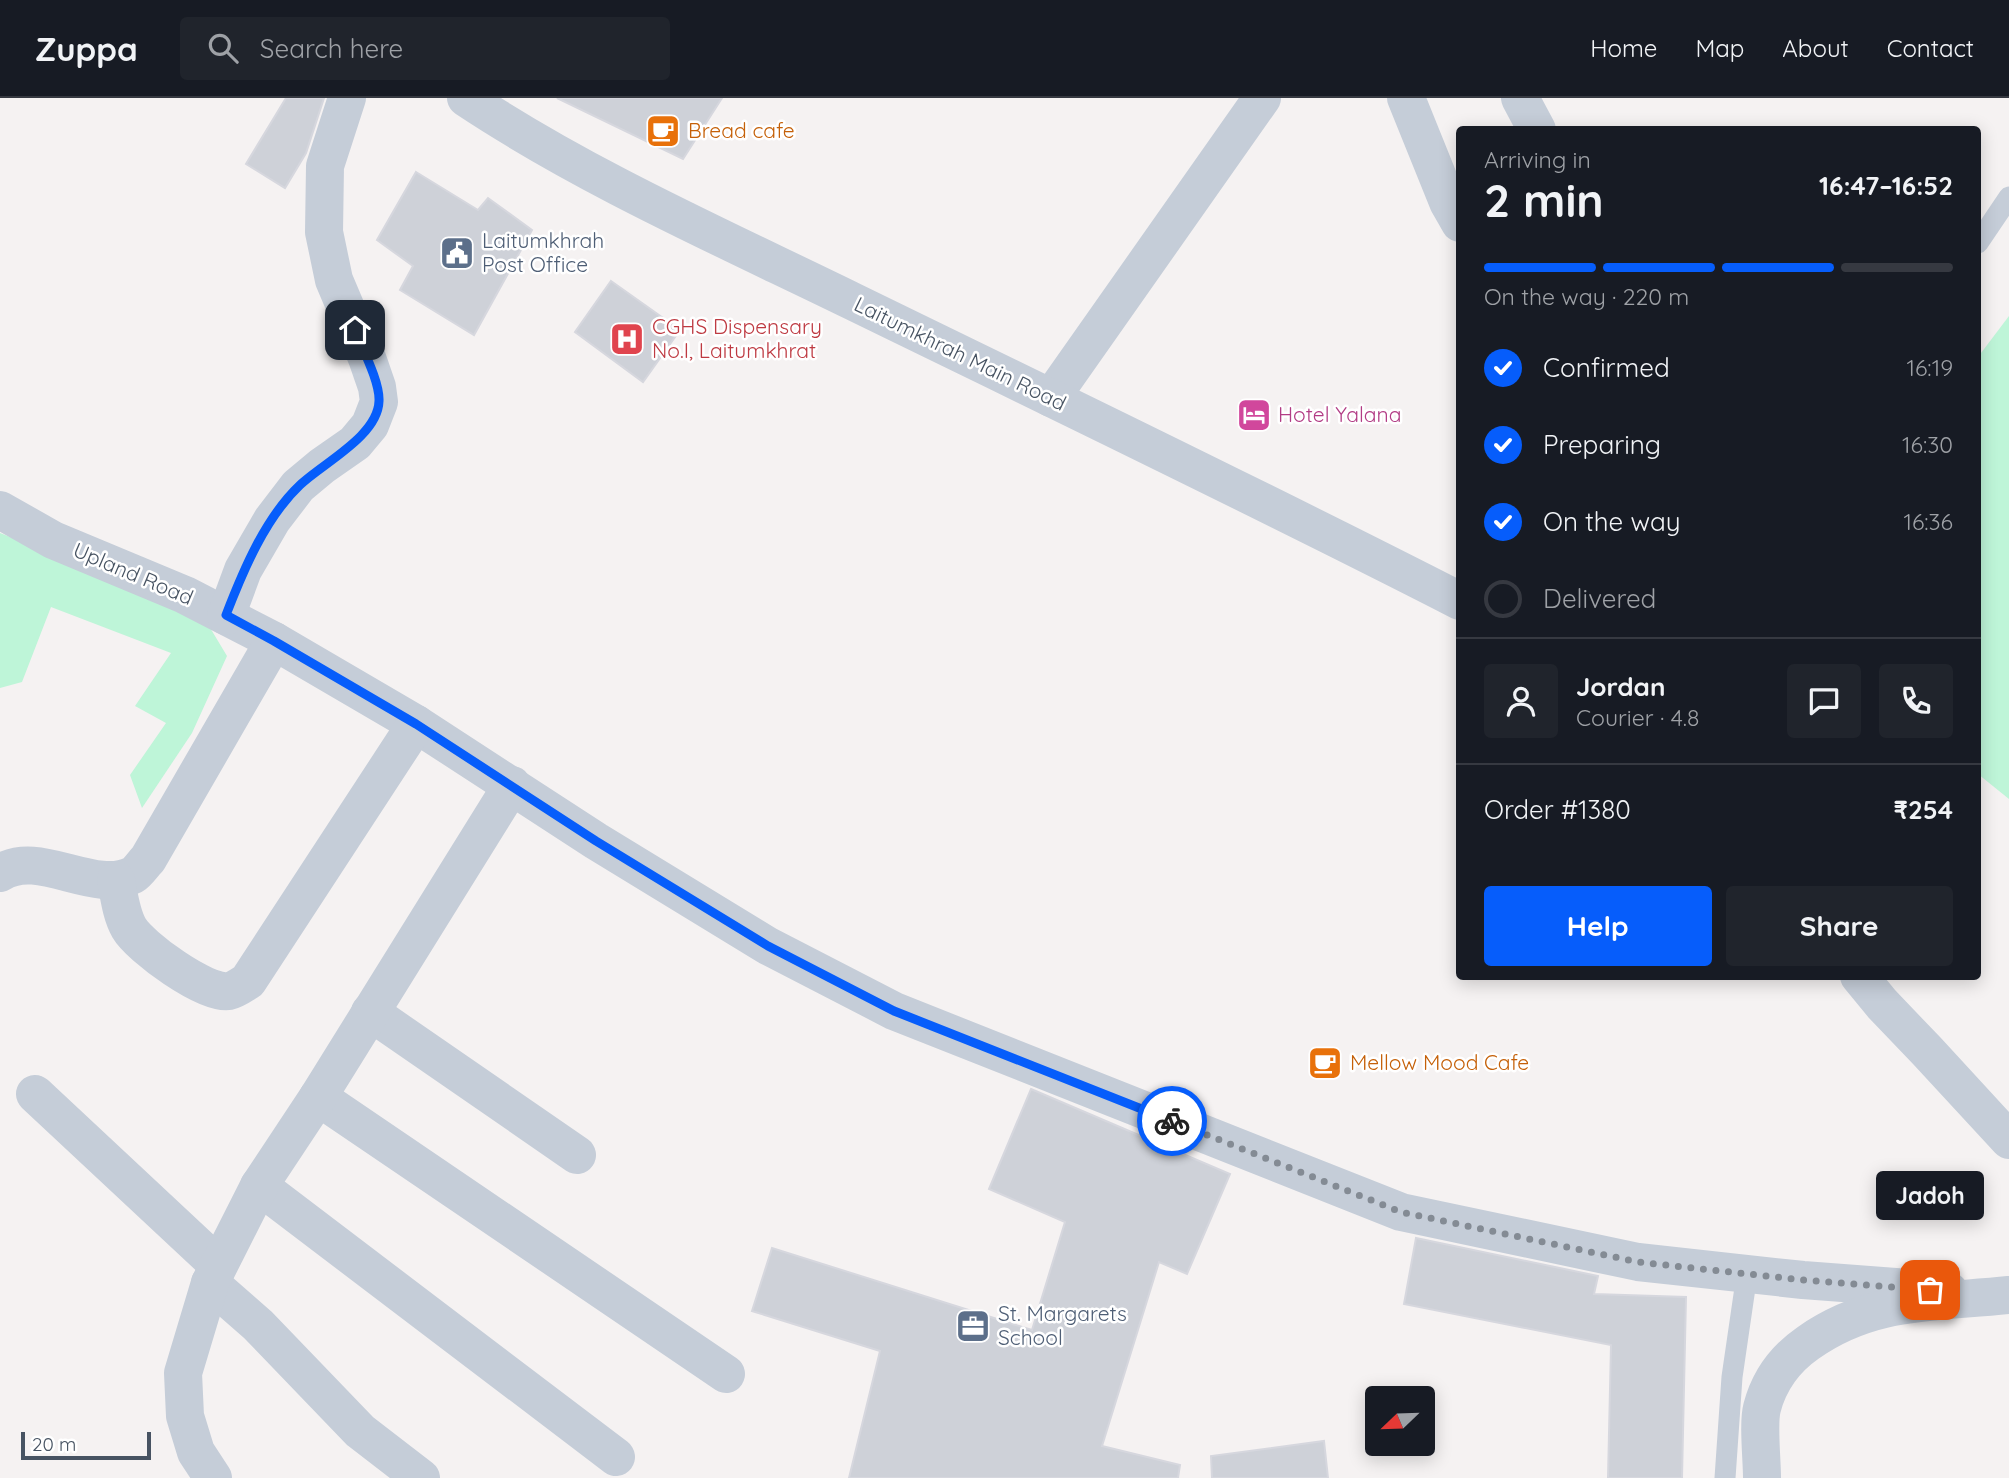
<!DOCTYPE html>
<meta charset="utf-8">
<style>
:root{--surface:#171b24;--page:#20242c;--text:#f1f3f6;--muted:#9ea1a6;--line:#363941;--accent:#065dfb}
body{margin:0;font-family:Quicksand,sans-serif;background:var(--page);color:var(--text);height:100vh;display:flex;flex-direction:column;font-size:26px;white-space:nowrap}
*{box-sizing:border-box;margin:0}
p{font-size:23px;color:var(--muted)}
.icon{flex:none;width:38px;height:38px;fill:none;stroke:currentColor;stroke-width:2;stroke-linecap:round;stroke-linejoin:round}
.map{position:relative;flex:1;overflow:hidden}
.panel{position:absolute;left:1456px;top:28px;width:525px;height:854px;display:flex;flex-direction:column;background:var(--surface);border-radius:7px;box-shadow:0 4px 18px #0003}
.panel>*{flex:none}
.needle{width:46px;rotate:247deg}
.buttons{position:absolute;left:1365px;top:1288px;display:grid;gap:14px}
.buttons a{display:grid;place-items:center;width:70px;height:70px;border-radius:7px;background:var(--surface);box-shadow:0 4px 18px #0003;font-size:35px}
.scale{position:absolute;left:21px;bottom:18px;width:130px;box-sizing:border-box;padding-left:7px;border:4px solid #475362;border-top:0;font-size:19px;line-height:24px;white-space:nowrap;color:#475362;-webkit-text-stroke:5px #fff;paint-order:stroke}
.pin{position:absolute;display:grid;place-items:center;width:60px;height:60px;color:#fff;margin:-30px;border-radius:14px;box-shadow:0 4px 10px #0006}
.courier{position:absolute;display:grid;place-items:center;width:70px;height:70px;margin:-35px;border:5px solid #065dfb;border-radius:50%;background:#fff;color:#222;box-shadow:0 2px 9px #0007}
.bubble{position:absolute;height:49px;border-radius:7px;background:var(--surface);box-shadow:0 4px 18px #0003;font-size:23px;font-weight:700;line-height:49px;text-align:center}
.head em{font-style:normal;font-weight:700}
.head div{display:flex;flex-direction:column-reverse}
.head{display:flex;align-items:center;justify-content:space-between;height:119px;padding:0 28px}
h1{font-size:46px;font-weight:700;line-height:52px}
.bar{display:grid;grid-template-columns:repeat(4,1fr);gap:10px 7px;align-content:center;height:84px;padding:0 28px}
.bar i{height:9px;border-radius:5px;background:var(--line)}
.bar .selected{background:var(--accent)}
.bar p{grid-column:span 4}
.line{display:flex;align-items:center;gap:18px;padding:0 28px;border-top:2px solid var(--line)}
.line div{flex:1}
.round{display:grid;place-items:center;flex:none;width:74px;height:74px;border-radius:7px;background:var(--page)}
ol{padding:0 28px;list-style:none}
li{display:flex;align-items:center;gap:21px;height:77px}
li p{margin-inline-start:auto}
li .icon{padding:7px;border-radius:50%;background:var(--accent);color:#fff;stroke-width:4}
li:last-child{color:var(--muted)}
li i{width:38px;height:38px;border:4px solid var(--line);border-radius:50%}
.primary-button{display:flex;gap:14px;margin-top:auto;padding:14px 28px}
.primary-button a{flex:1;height:80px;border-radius:7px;background:var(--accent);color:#fff;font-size:28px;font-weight:700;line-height:80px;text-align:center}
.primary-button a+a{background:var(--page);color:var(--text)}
header{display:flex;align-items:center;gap:42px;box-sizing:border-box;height:98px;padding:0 35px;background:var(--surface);border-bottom:2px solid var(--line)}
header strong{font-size:33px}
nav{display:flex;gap:38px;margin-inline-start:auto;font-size:24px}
.search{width:490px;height:63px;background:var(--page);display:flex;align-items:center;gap:18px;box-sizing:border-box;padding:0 24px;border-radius:7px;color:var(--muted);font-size:26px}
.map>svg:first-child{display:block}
.green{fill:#bef5d8}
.building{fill:#ced1d8;stroke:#d6d7de;stroke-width:2}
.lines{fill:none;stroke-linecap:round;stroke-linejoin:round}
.service{stroke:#c5cdd8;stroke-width:21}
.minor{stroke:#c5cdd8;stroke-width:38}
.tertiary{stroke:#c5cdd8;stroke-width:38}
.done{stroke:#848b94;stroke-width:7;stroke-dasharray:0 12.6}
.route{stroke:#065dfb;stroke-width:9}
.labels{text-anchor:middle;stroke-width:5;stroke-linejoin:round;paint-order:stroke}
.food-label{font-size:21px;fill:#c56008;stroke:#fff;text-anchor:start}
.service-label{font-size:21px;fill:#4e5e75;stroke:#fff;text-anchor:start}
.health-label{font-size:21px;fill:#be3a42;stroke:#fff;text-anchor:start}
.street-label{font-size:21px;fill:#475362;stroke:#fff}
.hotel-label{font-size:21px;fill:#b23c85;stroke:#fff;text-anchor:start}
</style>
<header>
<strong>Zuppa</strong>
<div class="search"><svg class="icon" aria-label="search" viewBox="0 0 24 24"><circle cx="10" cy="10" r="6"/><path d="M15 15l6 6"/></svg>Search here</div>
<nav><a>Home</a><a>Map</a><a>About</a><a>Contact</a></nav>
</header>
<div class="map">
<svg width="2009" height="1380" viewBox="0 0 2009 1380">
<rect width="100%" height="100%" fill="#f5f2f2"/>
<!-- green -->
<g class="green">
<path d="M2009,218V701L1978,676V259Z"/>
<path d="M0,435L79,466L206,523L227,558L192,635L142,710L130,677L166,625L135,608L171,555L51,509L22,584L0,590Z"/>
</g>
<!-- building -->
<g class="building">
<path d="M286,0H324L306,55L285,90L246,66Z"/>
<path d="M557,0H722L683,61Z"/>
<path d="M416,74L478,112L488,100L532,132L474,237L400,192L413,168L377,142Z"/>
<path d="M611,183L680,232L643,284L575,234Z"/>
<path d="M1031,991L1230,1076L1187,1176L1159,1164L1102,1348L1180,1367L1178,1380H849L880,1253L752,1213L772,1150L1032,1232L1065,1124L989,1091Z"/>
<path d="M1416,1140L1598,1178L1594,1196L1686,1199L1682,1380H1608L1611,1247L1404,1206Z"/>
<path d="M1324,1343L1328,1380H1212L1211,1358Z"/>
</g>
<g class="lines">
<!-- service -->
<g class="service">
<path d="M1978,145L2009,99"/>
<path d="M1725,1380L1732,1279L1747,1176"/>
</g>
<!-- minor -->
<g class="minor">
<path d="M1406,0L1448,104L1460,125"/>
<path d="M1520,0L1537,32"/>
<path d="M1051,300L1262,0"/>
<path d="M0,412L53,442L185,497L274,543L416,626L596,743L768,848L894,913L1401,1114L1638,1164L1803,1182L1949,1193"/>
<path d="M226,518L243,472L272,422L298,388L322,368L355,345L370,327L379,304L377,289L367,260L334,182L324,134L325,68L347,0"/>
<path d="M0,775C39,750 93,797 133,777C138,774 143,766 148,761L274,543"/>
<path d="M116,782C119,797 121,816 129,830C140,849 206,897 229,893C235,892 243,886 248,883L416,626"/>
<path d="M370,914L577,1057"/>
<path d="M35,996L218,1167"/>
<path d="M318,999L726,1276"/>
<path d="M259,1088L616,1359"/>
<path d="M210,1185L258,1227L360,1333L421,1380"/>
<path d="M213,1380L196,1354L185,1318L183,1275L210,1185L259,1088L318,999L512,687"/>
</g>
<!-- tertiary -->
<g class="tertiary">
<path d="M466,0C585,79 723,140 852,203C1055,302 1259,400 1460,503"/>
<path d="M1859,878L1882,906L1927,953L2009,1042"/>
<path d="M1762,1380C1762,1362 1758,1325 1762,1310C1769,1283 1785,1261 1808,1245C1872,1200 1934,1205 2009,1197"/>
</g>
</g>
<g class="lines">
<!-- done -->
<path class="done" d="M1172,1023L1401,1114L1638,1164L1803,1182L1930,1192"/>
<!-- route -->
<path class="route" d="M355,232C362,250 380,284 379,303C378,338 323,365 300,387C265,420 243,473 226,517L274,543L416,626L596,743L768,848L894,913L1172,1023"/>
</g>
<!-- icons -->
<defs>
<g id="cafe-square" transform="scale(1.75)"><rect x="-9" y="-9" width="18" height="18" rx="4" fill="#e8710a" stroke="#fff"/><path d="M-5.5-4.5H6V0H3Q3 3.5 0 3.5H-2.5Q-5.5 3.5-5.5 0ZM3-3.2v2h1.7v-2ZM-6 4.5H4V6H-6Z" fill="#fff"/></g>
<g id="civic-square" transform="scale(1.75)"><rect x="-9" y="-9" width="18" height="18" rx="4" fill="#5c6f8a" stroke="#fff"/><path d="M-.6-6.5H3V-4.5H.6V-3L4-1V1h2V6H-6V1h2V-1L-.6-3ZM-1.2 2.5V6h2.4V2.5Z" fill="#fff"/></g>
<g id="hospital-square" transform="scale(1.75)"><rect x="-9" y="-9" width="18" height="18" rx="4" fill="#e0444e" stroke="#fff"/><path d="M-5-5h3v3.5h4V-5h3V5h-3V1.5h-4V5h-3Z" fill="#fff"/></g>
<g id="hotel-square" transform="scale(1.75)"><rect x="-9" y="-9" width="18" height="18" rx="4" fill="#d1479c" stroke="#fff"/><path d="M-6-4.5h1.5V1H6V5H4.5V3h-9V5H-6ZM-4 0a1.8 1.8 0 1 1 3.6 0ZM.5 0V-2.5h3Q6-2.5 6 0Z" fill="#fff"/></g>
<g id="office-square" transform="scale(1.75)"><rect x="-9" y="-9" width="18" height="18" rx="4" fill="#5c6f8a" stroke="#fff"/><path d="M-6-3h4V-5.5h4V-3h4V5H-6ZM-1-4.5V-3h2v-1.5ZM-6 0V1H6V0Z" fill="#fff"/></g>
</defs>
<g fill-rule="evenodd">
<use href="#cafe-square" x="663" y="33"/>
<use href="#civic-square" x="457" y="155"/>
<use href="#hospital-square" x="627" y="241"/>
<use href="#hotel-square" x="1254" y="317"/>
<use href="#cafe-square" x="1325" y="965"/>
<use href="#office-square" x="973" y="1228"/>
</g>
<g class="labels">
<!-- food labels -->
<g class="food-label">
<text x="688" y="40">Bread cafe</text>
<text x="1350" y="972">Mellow Mood Cafe</text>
</g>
<!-- service labels -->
<g class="service-label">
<text x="482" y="150">Laitumkhrah<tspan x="482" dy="24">Post Office</tspan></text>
<text x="998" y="1223">St. Margarets<tspan x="998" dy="24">School</tspan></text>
</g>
<!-- health labels -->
<g class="health-label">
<text x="652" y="236">CGHS Dispensary<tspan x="652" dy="24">No.I, Laitumkhrat</tspan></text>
</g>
<!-- street labels -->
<g class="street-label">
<text transform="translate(960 256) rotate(26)" y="7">Laitumkhrah Main Road</text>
<text transform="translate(133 476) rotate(23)" y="7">Upland Road</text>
</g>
<!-- hotel labels -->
<g class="hotel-label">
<text x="1278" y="324">Hotel Yalana</text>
</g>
</g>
</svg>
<div class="buttons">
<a><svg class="needle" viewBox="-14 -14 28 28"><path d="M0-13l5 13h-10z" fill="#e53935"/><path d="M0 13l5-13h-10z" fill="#9ea1a6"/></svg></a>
</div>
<div class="scale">20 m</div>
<div class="pin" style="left:1930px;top:1192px;background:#ea580c"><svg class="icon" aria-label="bag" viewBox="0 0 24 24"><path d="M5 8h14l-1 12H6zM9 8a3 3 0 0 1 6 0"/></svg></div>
<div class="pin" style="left:355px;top:232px;background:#1f2937"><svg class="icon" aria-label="home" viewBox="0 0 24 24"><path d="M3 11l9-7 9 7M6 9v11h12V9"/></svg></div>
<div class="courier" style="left:1172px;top:1023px"><svg class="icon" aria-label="bike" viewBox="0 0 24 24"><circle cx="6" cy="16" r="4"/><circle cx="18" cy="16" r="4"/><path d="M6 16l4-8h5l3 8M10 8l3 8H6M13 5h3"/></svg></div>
<div class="bubble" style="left:1876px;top:1073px;width:108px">Jadoh</div>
<section class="panel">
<div class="head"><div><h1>2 min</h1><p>Arriving in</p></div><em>16:47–16:52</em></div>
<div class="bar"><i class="selected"></i><i class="selected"></i><i class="selected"></i><i></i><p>On the way · 220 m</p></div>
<ol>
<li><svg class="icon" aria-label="check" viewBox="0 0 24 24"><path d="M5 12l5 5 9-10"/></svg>Confirmed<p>16:19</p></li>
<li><svg class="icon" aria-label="check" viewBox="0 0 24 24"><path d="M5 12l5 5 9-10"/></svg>Preparing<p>16:30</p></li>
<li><svg class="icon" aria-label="check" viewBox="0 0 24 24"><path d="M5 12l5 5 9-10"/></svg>On the way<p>16:36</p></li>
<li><i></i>Delivered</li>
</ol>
<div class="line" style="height:126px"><a class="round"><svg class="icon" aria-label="person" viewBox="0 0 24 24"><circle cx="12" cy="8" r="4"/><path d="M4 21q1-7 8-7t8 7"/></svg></a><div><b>Jordan</b><p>Courier · 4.8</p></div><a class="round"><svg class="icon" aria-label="chat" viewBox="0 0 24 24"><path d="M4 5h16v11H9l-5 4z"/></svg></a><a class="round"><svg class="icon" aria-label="phone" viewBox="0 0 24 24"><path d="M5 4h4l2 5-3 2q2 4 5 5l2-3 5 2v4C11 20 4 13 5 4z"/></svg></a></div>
<div class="line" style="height:91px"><div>Order #1380</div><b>₹254</b></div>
<div class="primary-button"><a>Help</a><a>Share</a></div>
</section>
</div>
